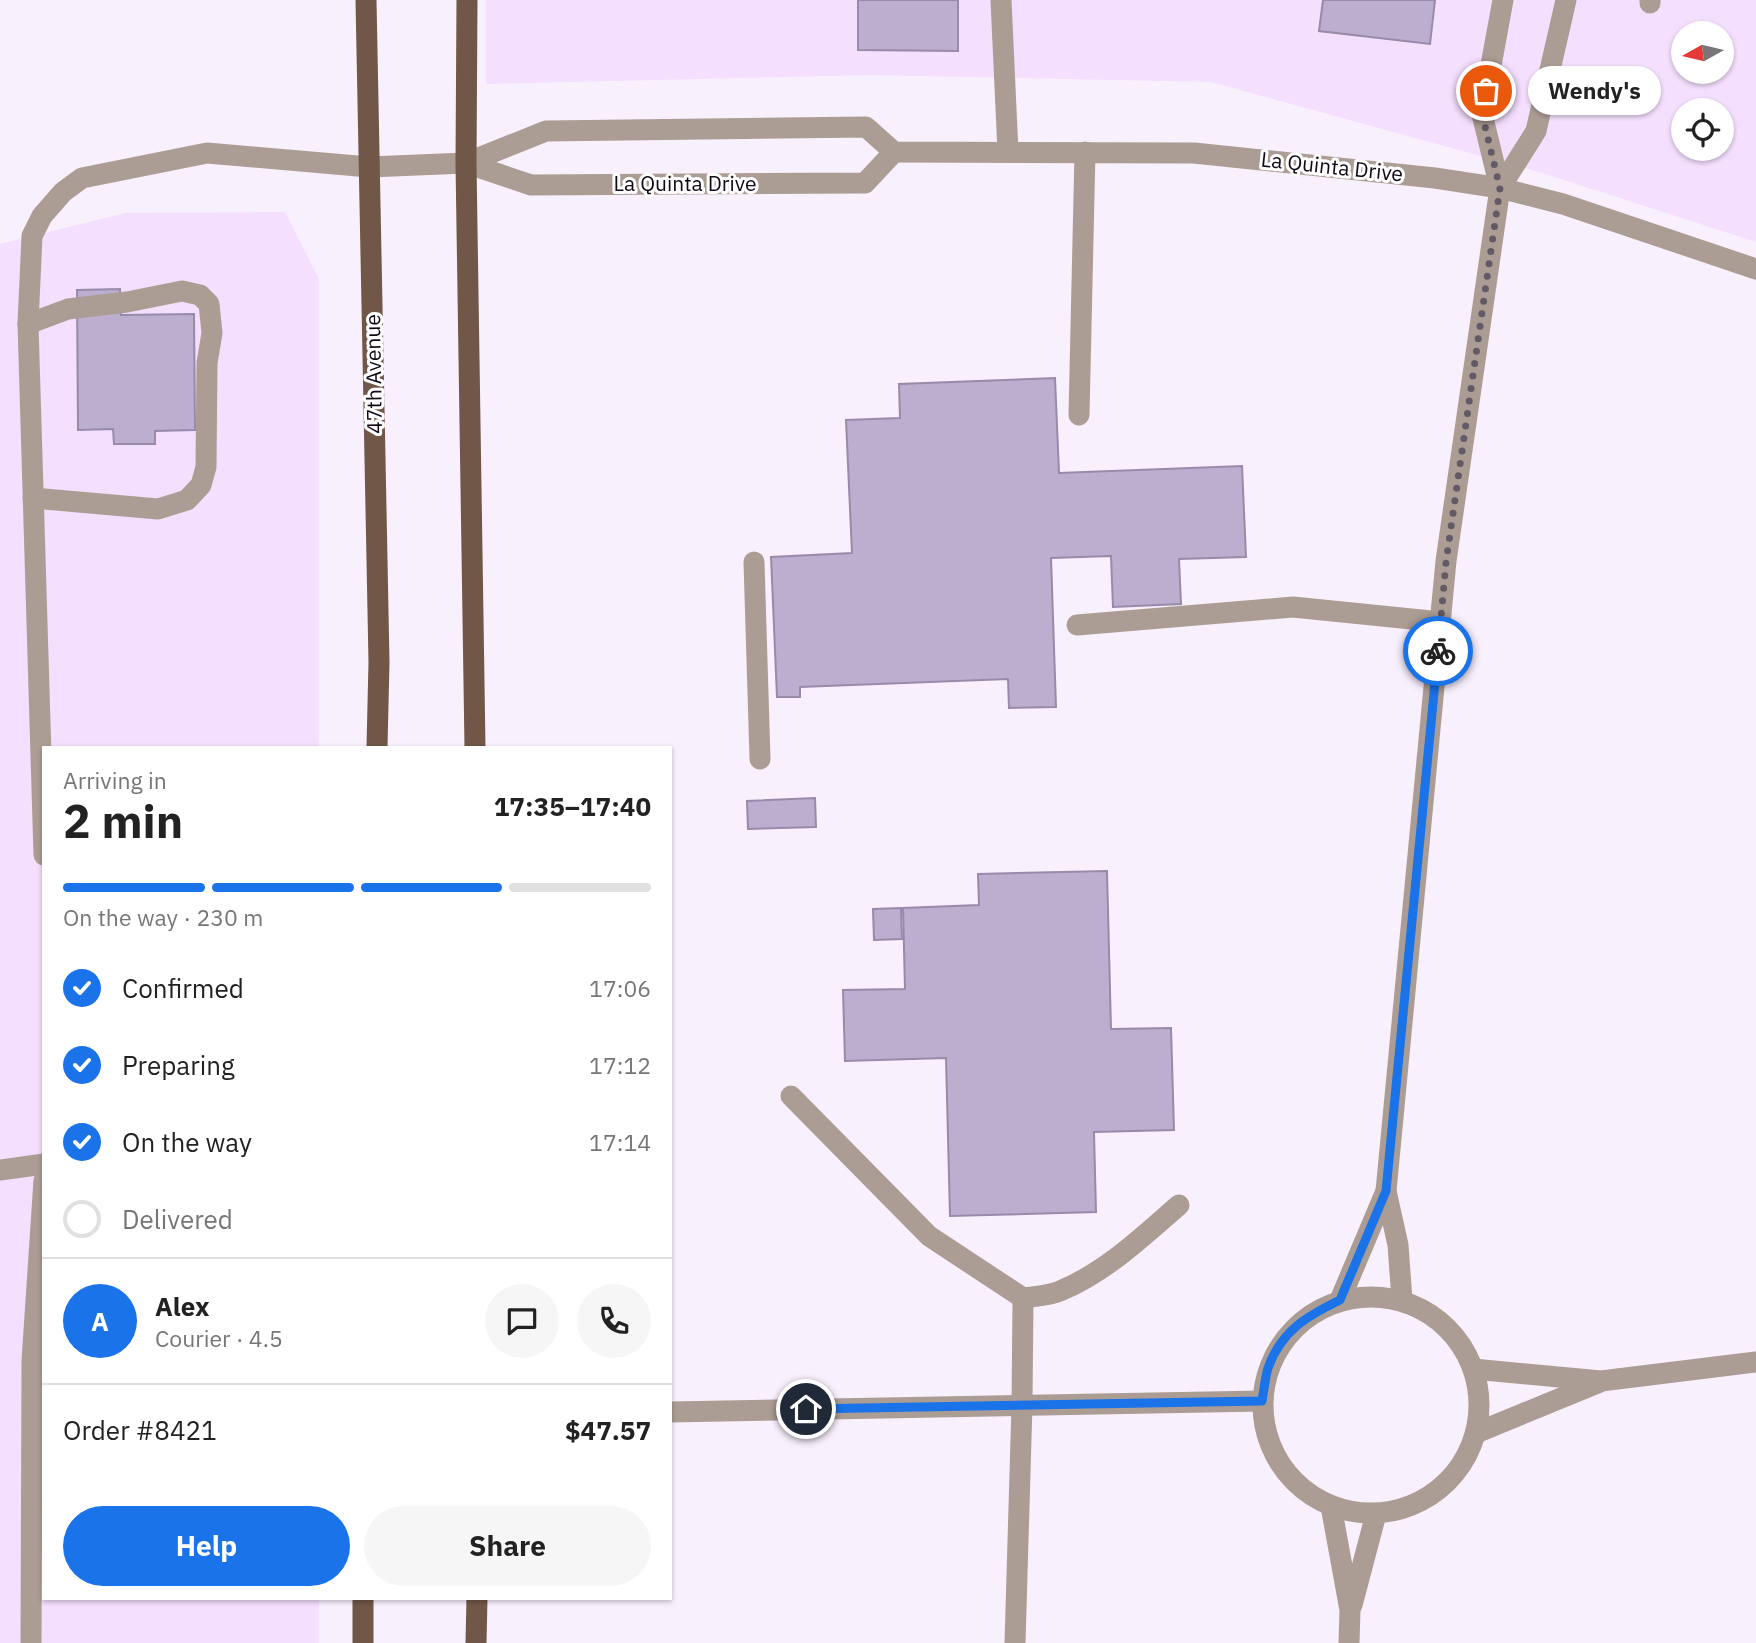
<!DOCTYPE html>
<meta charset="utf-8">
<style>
:root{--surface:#fff;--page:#f6f6f6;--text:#222;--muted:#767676;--line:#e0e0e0;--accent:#1a73e8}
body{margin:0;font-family:"IBM Plex Sans",sans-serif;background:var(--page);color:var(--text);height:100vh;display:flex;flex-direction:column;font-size:26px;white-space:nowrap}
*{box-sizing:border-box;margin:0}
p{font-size:23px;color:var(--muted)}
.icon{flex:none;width:38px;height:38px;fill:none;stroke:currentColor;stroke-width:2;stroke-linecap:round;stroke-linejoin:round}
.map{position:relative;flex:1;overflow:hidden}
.side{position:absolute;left:42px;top:746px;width:630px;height:854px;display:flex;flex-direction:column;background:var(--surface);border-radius:0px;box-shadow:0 2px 5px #0004}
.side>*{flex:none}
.needle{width:46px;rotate:262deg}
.fabs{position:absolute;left:1671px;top:21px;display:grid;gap:14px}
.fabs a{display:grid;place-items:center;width:63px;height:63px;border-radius:50%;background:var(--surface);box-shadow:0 2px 5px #0004;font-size:35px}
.pin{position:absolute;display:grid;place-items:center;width:60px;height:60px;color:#fff;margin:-30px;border:4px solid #fff;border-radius:50%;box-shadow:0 2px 7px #0007}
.courier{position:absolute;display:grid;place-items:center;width:70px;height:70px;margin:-35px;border:5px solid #1a73e8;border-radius:50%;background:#fff;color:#222;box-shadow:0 2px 9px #0007}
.bubble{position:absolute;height:49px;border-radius:24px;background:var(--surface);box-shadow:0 2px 5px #0004;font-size:23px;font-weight:700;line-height:49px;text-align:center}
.head em{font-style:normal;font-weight:700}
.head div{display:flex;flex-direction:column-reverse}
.head{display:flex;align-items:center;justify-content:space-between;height:119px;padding:0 21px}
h1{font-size:46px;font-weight:700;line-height:52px}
.bar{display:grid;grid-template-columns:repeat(4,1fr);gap:10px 7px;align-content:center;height:84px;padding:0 21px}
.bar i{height:9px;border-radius:5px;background:var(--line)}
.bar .on{background:var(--accent)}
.bar p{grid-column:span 4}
.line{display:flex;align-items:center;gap:18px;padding:0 21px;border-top:2px solid var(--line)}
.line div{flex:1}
.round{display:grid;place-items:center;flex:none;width:74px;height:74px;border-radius:37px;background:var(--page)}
ol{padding:0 21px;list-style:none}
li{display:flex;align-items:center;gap:21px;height:77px}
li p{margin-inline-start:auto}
li .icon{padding:7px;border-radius:50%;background:var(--accent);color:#fff;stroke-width:4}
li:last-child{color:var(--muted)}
li i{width:38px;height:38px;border:4px solid var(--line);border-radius:50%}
.action{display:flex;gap:14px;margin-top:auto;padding:14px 21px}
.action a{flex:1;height:80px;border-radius:42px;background:var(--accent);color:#fff;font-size:28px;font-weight:700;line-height:80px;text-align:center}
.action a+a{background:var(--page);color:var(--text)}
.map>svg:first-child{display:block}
.built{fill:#f4dffe;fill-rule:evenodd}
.building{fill:#bbaece;stroke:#978aaa;stroke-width:2}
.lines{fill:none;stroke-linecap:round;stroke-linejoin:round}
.minor{stroke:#ac9d94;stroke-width:21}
.major{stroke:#705747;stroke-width:21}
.done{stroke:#625a65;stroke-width:7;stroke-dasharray:0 12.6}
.route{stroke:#1a73e8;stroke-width:9}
.labels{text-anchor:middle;stroke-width:6;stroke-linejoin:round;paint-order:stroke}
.street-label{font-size:21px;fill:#100913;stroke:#fff}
</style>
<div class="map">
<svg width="1756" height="1643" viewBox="0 0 1756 1643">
<rect width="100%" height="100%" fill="#f9f0fd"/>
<!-- built -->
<g class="built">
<path d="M486,0H1756V242L1542,173L1211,82L869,75L486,84ZM1684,33H1722V72H1684ZM1684,110H1722V149H1684Z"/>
<path d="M285,212L319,279V747H44V1598H319V1643H0V244L125,213Z"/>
</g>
<!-- building -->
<g class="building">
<path d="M858,0H958V51L858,50Z"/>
<path d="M1323,0H1435L1430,44L1319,31Z"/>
<path d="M120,289L121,315L194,314L195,430L155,431V444H114L113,429L78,430L77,290Z"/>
<path d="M1055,378L1059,473L1242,466L1246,557L1179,559L1181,604L1113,607L1111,556L1051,558L1056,707L1009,708L1008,679L800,687V697H777L771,557L852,553L846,420L900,418L899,384Z"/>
<path d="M815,798L816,827L748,829L747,801Z"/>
<path d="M1107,871L1111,1029L1171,1028L1174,1130L1094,1132L1096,1212L950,1216L946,1058L845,1061L843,990L905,989L903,908L979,905L978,874Z"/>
<path d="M901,908L902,939L874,940L873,909Z"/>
</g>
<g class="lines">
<!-- minor -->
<g class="minor">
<path d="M1001,0L1008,152"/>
<path d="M1650,3V0"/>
<path d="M466,163L531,185L865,183L894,152"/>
<path d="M1500,188L1536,131L1566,0"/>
<path d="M28,324L68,309L127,302L182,291L200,295L209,304L212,333L207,363L206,467L201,485L187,500L158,509L33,498"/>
<path d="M1079,415L1085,152"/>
<path d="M754,562L760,759"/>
<path d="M1077,625L1293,607L1441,622"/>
<path d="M44,855L28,324L32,236L42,216L63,192L82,178L207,153L369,167L466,163L546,131L866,127L894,152L1194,153L1435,178L1500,188L1563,204L1756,269"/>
<path d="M791,1096L929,1236L1023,1298C1035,1296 1049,1296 1060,1291C1106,1272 1142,1237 1179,1205"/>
<path d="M0,1170L44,1164"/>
<circle cx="1371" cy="1405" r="108"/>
<path d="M1340,1300L1386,1191"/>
<path d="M1402,1300L1398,1245L1386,1191L1446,561L1500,188L1482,114L1503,0"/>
<path d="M1473,1369L1601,1381L1756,1362"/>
<path d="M670,1412L1262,1401"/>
<path d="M1476,1433L1600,1382"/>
<path d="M1331,1506L1350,1610L1349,1643"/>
<path d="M1352,1605L1376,1514"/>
<path d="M31,1643L32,1361L44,1180"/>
<path d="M1015,1643L1022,1405L1023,1298"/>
</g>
<!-- major -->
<g class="major">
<path d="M366,0L379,662L377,747"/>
<path d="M467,0L466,163L475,747"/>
<path d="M363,1643V1598"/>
<path d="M476,1643L477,1598"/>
</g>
</g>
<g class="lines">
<!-- done -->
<path class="done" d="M1438,651L1446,562L1500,188L1482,114L1486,91"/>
<!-- route -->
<path class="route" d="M806,1409L1262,1401C1264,1390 1265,1378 1268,1368C1281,1331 1307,1316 1340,1300L1386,1191L1438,651"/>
</g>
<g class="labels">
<!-- street labels -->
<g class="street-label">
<text transform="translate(1332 167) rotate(6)" y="7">La Quinta Drive</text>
<text x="685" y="191">La Quinta Drive</text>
<text transform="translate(374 374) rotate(-91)" y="7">47th Avenue</text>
</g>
</g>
</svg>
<div class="fabs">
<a><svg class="needle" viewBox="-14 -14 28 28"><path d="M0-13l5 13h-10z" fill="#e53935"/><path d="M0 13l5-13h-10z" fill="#767676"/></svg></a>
<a><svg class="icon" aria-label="locate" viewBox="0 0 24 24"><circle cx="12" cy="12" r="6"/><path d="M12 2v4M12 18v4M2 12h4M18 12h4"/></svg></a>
</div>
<div class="pin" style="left:1486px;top:91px;background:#ea580c"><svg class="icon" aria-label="bag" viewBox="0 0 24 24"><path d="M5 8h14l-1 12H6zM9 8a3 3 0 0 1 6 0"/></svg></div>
<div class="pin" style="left:806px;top:1409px;background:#1f2937"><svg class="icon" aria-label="home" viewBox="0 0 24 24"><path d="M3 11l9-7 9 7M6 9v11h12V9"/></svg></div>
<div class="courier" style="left:1438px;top:651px"><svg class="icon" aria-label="bike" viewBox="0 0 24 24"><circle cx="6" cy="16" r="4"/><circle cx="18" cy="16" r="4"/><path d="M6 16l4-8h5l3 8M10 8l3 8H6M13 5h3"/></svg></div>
<div class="bubble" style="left:1528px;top:66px;width:133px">Wendy's</div>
<section class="side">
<div class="head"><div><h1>2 min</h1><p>Arriving in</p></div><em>17:35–17:40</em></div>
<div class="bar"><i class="on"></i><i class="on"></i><i class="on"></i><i></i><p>On the way · 230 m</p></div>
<ol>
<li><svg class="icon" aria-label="check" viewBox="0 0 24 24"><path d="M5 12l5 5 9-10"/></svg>Confirmed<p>17:06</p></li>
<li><svg class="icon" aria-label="check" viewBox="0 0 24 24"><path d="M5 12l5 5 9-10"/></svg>Preparing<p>17:12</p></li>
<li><svg class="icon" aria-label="check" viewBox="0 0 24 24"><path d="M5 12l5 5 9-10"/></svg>On the way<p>17:14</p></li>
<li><i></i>Delivered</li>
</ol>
<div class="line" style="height:126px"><b class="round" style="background:var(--accent);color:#fff">A</b><div><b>Alex</b><p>Courier · 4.5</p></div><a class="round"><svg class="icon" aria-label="chat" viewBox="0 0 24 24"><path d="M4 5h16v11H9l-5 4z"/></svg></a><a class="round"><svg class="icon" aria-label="phone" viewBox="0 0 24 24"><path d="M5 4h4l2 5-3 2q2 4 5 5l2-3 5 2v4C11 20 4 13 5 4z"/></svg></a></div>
<div class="line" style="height:91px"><div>Order #8421</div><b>$47.57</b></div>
<div class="action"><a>Help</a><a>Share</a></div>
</section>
</div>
